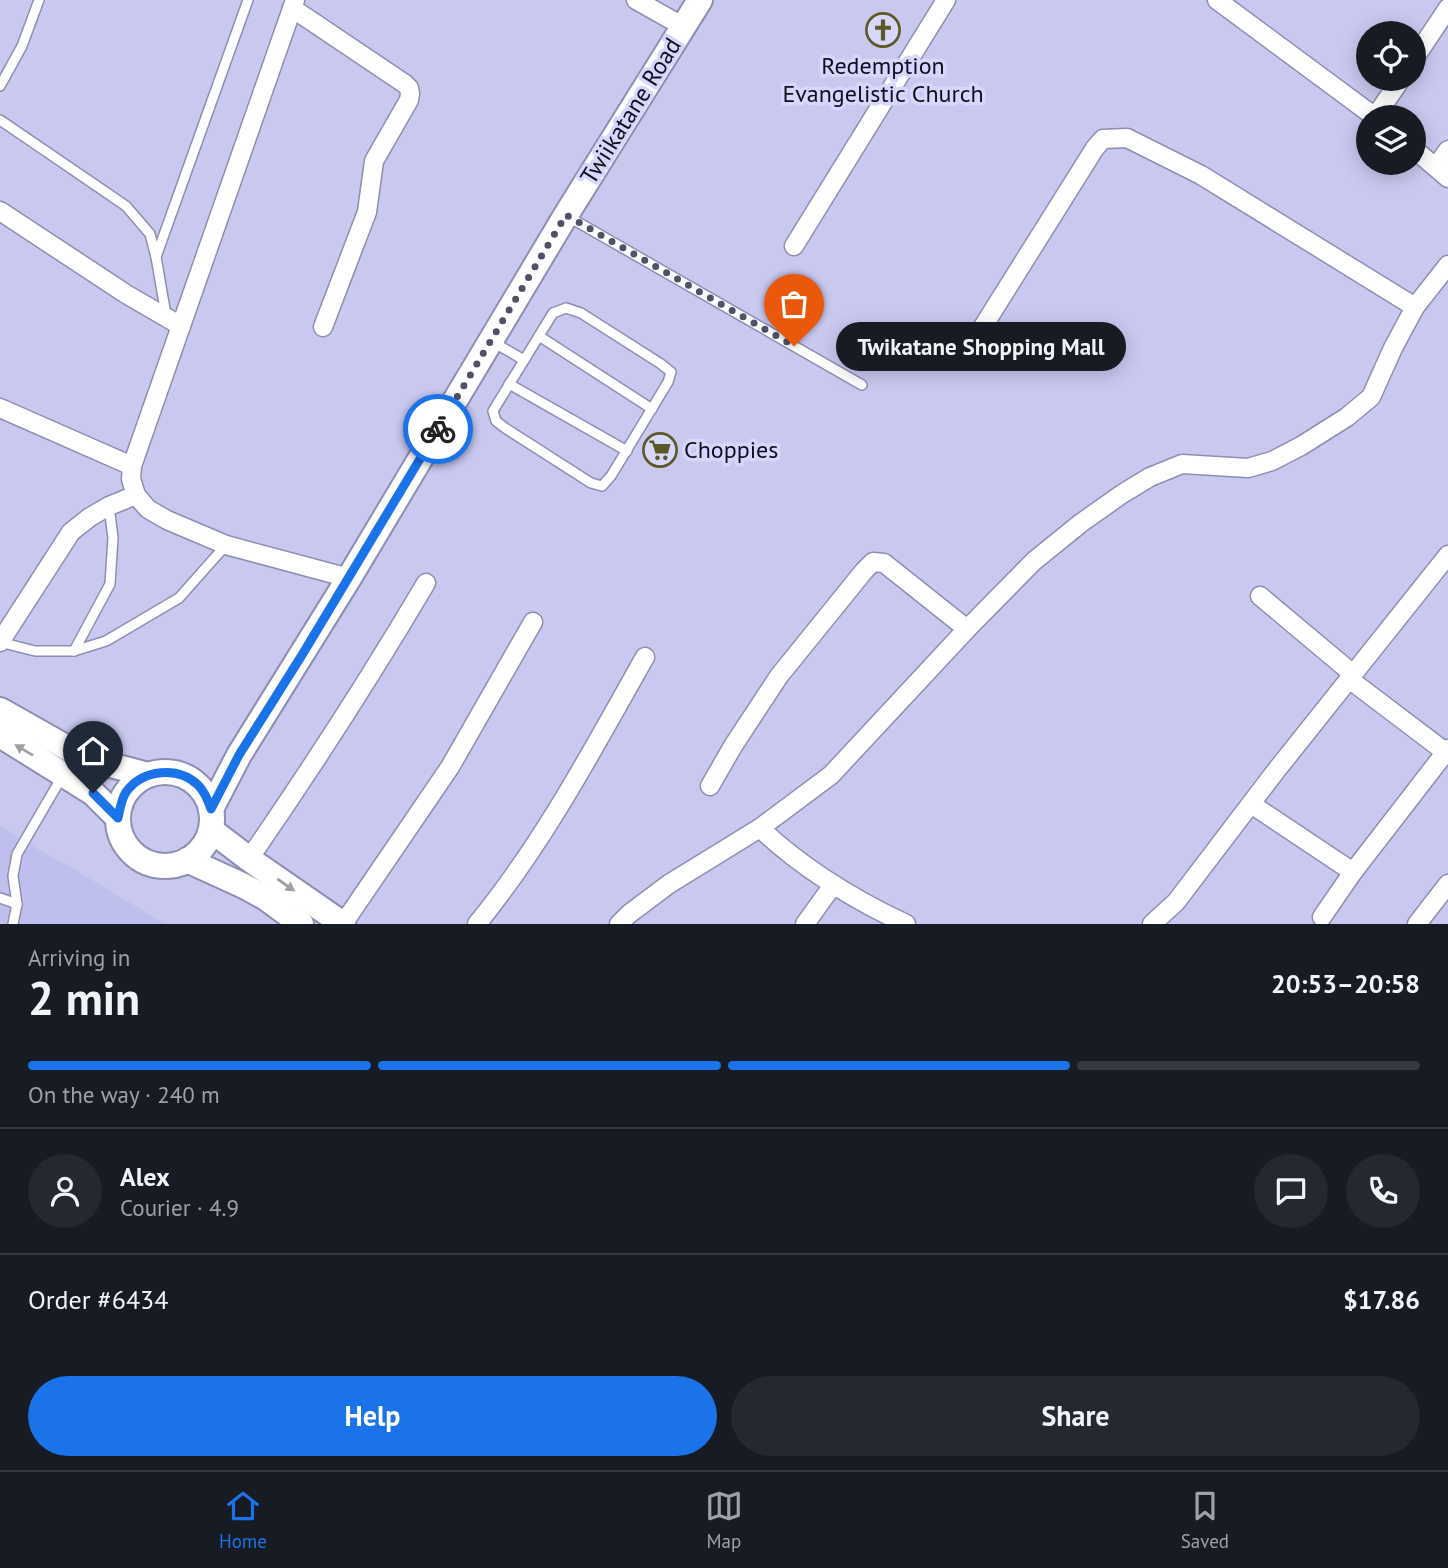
<!DOCTYPE html>
<meta charset="utf-8">
<style>
:root{--surface:#171b24;--page:#242831;--text:#f1f3f6;--muted:#9ea1a6;--line:#363941;--accent:#1a73e8}
body{margin:0;font-family:"PT Sans",sans-serif;background:var(--page);color:var(--text);height:100vh;display:flex;flex-direction:column;font-size:26px;white-space:nowrap}
*{box-sizing:border-box;margin:0}
p{font-size:23px;color:var(--muted)}
.icon{flex:none;width:38px;height:38px;fill:none;stroke:currentColor;stroke-width:2;stroke-linecap:round;stroke-linejoin:round}
.map{position:relative;height:924px;overflow:hidden}
.side{display:flex;flex-direction:column;background:var(--surface);flex:1}
.side>*{flex:none}
.buttons{position:absolute;left:1356px;top:21px;display:grid;gap:14px}
.buttons a{display:grid;place-items:center;width:70px;height:70px;border-radius:50%;background:var(--surface);box-shadow:0 4px 18px #0003;font-size:35px}
.pin{position:absolute;display:grid;place-items:center;width:60px;height:60px;color:#fff;margin:-72px -30px;border-radius:50% 50% 50% 0;rotate:-45deg;box-shadow:0 0 7px #0007}
.pin .icon{rotate:45deg}
.courier{position:absolute;display:grid;place-items:center;width:70px;height:70px;margin:-35px;border:5px solid #1a73e8;border-radius:50%;background:#fff;color:#222;box-shadow:0 2px 9px #0007}
.bubble{position:absolute;height:49px;border-radius:24px;background:var(--surface);box-shadow:0 4px 18px #0003;font-size:23px;font-weight:700;line-height:49px;text-align:center}
.headline em{font-style:normal;font-weight:700}
.headline div{display:flex;flex-direction:column-reverse}
.headline{display:flex;align-items:center;justify-content:space-between;height:119px;padding:0 28px}
h1{font-size:46px;font-weight:700;line-height:52px}
.bar{display:grid;grid-template-columns:repeat(4,1fr);gap:10px 7px;align-content:center;height:84px;padding:0 28px}
.bar i{height:9px;border-radius:5px;background:var(--line)}
.bar .active{background:var(--accent)}
.bar p{grid-column:span 4}
.line{display:flex;align-items:center;gap:18px;padding:0 28px;border-top:2px solid var(--line)}
.line div{flex:1}
.round{display:grid;place-items:center;flex:none;width:74px;height:74px;border-radius:37px;background:var(--page)}
.action{display:flex;gap:14px;margin-top:auto;padding:14px 28px}
.action a{flex:1;height:80px;border-radius:42px;background:var(--accent);color:#fff;font-size:28px;font-weight:700;line-height:80px;text-align:center}
.action a+a{background:var(--page);color:var(--text)}
.menu{display:flex;justify-content:space-around;align-items:center;height:98px;border-top:2px solid var(--line);background:var(--surface);font-size:19px;color:var(--muted)}
.menu a{display:grid;justify-items:center;gap:4px}
.menu .active{color:var(--accent)}
.map>svg:first-child{display:block}
.built{fill:#bfbfed}
.lines{fill:none;stroke-linecap:round;stroke-linejoin:round}
.lane-casing{stroke:#8e8eb3;stroke-width:12}
.street-casing{stroke:#8e8eb3;stroke-width:21}
.secondary-casing{stroke:#8e8eb3;stroke-width:28}
.lane{stroke:#fff;stroke-width:9}
.street{stroke:#fff;stroke-width:18}
.secondary{stroke:#fff;stroke-width:24}
.oneway{fill:#9f9fa4}
.done{stroke:#505066;stroke-width:7;stroke-dasharray:0 12.6}
.route{stroke:#1a73e8;stroke-width:9}
.labels{text-anchor:middle;stroke-width:7;stroke-linejoin:round;paint-order:stroke}
.poi-label{font-size:24px;fill:#0f0f1c;stroke:#d6d6fe}
.street-label{font-size:24px;fill:#0f0f1c;stroke:#d6d6fe}
</style>
<div class="map">
<svg width="1448" height="924" viewBox="0 0 1448 924">
<rect width="100%" height="100%" fill="#c9c9f0"/>
<!-- built -->
<path class="built" d="M0,826L46,854L69,866L165,924H0Z"/>
<g class="lines">
<!-- lane casing -->
<g class="lane-casing">
<g id="lane">
<path d="M0,86L22,46L39,0"/>
<path d="M0,120L126,206L150,234L156,257L166,315"/>
<path d="M567,216L862,385"/>
<path d="M156,257L248,0"/>
<path d="M566,308L581,313L661,364L671,372L668,382L611,476L602,486L591,483L505,428L496,421L493,411L553,313Z"/>
<path d="M539,336L652,409"/>
<path d="M493,342L524,360"/>
<path d="M509,384L627,451"/>
<path d="M0,642L35,651H74L106,641L179,598L226,545"/>
<path d="M74,651L110,584L113,538L109,506"/>
<path d="M0,898L17,904"/>
<path d="M13,924L17,904L13,876L17,854L63,775"/>
</g>
</g>
<!-- street casing -->
<g class="street-casing">
<g id="street">
<path d="M295,0L132,466L131,479L136,495L148,509L167,520L226,545L349,578"/>
<path d="M636,0L684,27"/>
<path d="M1217,0L1375,117"/>
<path d="M292,8L405,84L409,88L410,94L409,100L374,161L367,212L323,327"/>
<path d="M1414,59L1448,8"/>
<path d="M1375,117L1401,79"/>
<path d="M1414,149L1448,178"/>
<path d="M1436,167L1448,150"/>
<path d="M0,211L126,294L181,326"/>
<path d="M794,246L946,0"/>
<path d="M974,341L1095,148L1103,139L1127,138L1201,175L1415,307"/>
<path d="M0,408L132,466"/>
<path d="M1260,596L1353,674"/>
<path d="M0,642L71,532L90,517L109,506L136,495"/>
<path d="M1349,679L1448,754"/>
<path d="M710,786L733,746L779,676L864,571L873,562L884,563L967,629"/>
<path d="M1251,804L1353,872"/>
<path d="M760,828C803,869 853,899 906,924"/>
<path d="M249,859C311,769 370,678 426,583"/>
<path d="M1322,917L1353,872L1448,749"/>
<path d="M343,924L450,767L533,622"/>
<path d="M477,924C544,842 593,749 645,657"/>
<path d="M619,924L629,914L669,884L760,828L831,775L967,629L1034,561L1081,523L1122,494L1150,477L1182,464L1248,468L1272,461L1301,446L1347,417L1371,397L1393,348L1415,307L1448,265"/>
<path d="M805,924L833,885"/>
<path d="M1152,924L1176,902L1275,772L1448,555"/>
<path d="M1417,924L1448,884"/>
</g>
</g>
<!-- secondary casing -->
<g class="secondary-casing">
<g id="secondary">
<path d="M0,710L78,754L96,761L148,775"/>
<path d="M0,735L93,793L118,818"/>
<circle cx="165" cy="819" r="47"/>
<path d="M211,809L239,755L349,578L566,215L700,0"/>
<path d="M211,830L249,859L343,924"/>
<path d="M187,860L244,886L266,898L301,924"/>
</g>
</g>
<!-- lane -->
<use href="#lane" class="lane"/>
<!-- street -->
<use href="#street" class="street"/>
<!-- secondary -->
<use href="#secondary" class="secondary"/>
</g>
<!-- one-way arrows -->
<defs><path id="oneway-solid" d="M-6-.8H1V-3.2L6.5 0L1 3.2V.8H-6Z" transform="scale(1.75)"/></defs>
<g class="oneway">
<use href="#oneway-solid" transform="translate(24 750) rotate(-149)"/>
<use href="#oneway-solid" transform="translate(286 885) rotate(35)"/>
</g>
<g class="lines">
<!-- done -->
<path class="done" d="M438,429L566,215L794,346"/>
<!-- route -->
<path class="route" d="M93,793L118,818C120,809 121,800 126,792C143,769 178,766 198,785C205,792 208,800 211,809L239,755L302,655L438,429"/>
</g>
<!-- icons -->
<defs>
<g id="church-ring" transform="scale(1.75)"><circle r="9.5" fill="#d6d6fe" stroke="#5c5825" stroke-width="1.5"/><path d="M-1.2-6h2.4v3.5h3.3v2.4h-3.3V6h-2.4V-.1h-3.3v-2.4h3.3Z" fill="#5c5825"/></g>
<g id="supermarket-ring" transform="scale(1.75)"><circle r="9.5" fill="#d6d6fe" stroke="#5c5825" stroke-width="1.5"/><path d="M-6-5.5h2.5l.6 2H6L4.5 2H-2.5L-4.4-4H-6ZM-1.5 3.2a1.3 1.3 0 1 0 .1 0ZM3 3.2a1.3 1.3 0 1 0 .1 0Z" fill="#5c5825"/></g>
</defs>
<g fill-rule="evenodd">
<use href="#church-ring" x="883" y="30"/>
<use href="#supermarket-ring" x="660" y="450"/>
</g>
<g class="labels">
<!-- poi labels -->
<g class="poi-label">
<text x="883" y="74">Redemption<tspan x="883" dy="28">Evangelistic Church</tspan></text>
<text x="684" y="458" text-anchor="start">Choppies</text>
</g>
<!-- street labels -->
<g class="street-label">
<text transform="translate(631 111) rotate(-58)" y="8">Twiikatane Road</text>
</g>
</g>
</svg>
<div class="buttons">
<a><svg class="icon" aria-label="locate" viewBox="0 0 24 24"><circle cx="12" cy="12" r="6"/><path d="M12 2v4M12 18v4M2 12h4M18 12h4"/></svg></a>
<a><svg class="icon" aria-label="layers" viewBox="0 0 24 24"><path d="M12 4l9 5-9 5-9-5zM3 14l9 5 9-5"/></svg></a>
</div>
<div class="pin" style="left:794px;top:346px;background:#ea580c"><svg class="icon" aria-label="bag" viewBox="0 0 24 24"><path d="M5 8h14l-1 12H6zM9 8a3 3 0 0 1 6 0"/></svg></div>
<div class="pin" style="left:93px;top:793px;background:#1f2937"><svg class="icon" aria-label="home" viewBox="0 0 24 24"><path d="M3 11l9-7 9 7M6 9v11h12V9"/></svg></div>
<div class="courier" style="left:438px;top:429px"><svg class="icon" aria-label="bike" viewBox="0 0 24 24"><circle cx="6" cy="16" r="4"/><circle cx="18" cy="16" r="4"/><path d="M6 16l4-8h5l3 8M10 8l3 8H6M13 5h3"/></svg></div>
<div class="bubble" style="left:836px;top:322px;width:290px">Twikatane Shopping Mall</div>
</div>
<section class="side">
<div class="headline"><div><h1>2 min</h1><p>Arriving in</p></div><em>20:53–20:58</em></div>
<div class="bar"><i class="active"></i><i class="active"></i><i class="active"></i><i></i><p>On the way · 240 m</p></div>
<div class="line" style="height:126px"><a class="round"><svg class="icon" aria-label="person" viewBox="0 0 24 24"><circle cx="12" cy="8" r="4"/><path d="M4 21q1-7 8-7t8 7"/></svg></a><div><b>Alex</b><p>Courier · 4.9</p></div><a class="round"><svg class="icon" aria-label="chat" viewBox="0 0 24 24"><path d="M4 5h16v11H9l-5 4z"/></svg></a><a class="round"><svg class="icon" aria-label="phone" viewBox="0 0 24 24"><path d="M5 4h4l2 5-3 2q2 4 5 5l2-3 5 2v4C11 20 4 13 5 4z"/></svg></a></div>
<div class="line" style="height:91px"><div>Order #6434</div><b>$17.86</b></div>
<div class="action"><a>Help</a><a>Share</a></div>
</section>
<nav class="menu">
<a class="active"><svg class="icon" aria-label="home" viewBox="0 0 24 24"><path d="M3 11l9-7 9 7M6 9v11h12V9"/></svg>Home</a>
<a><svg class="icon" aria-label="map" viewBox="0 0 24 24"><path d="M3 6l6-2 6 2 6-2v14l-6 2-6-2-6 2zM9 4v14M15 6v14"/></svg>Map</a>
<a><svg class="icon" aria-label="saved" viewBox="0 0 24 24"><path d="M7 4h10v16l-5-4-5 4z"/></svg>Saved</a>
</nav>
